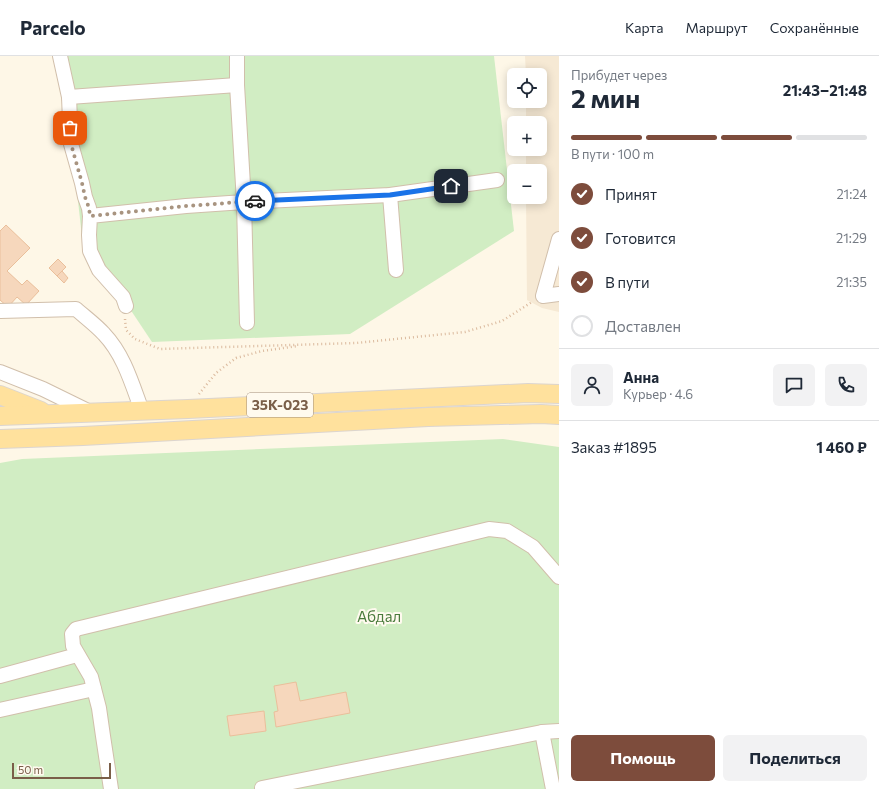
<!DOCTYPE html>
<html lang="ru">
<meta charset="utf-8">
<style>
:root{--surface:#fff;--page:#f2f2f3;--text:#1f2937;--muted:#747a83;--line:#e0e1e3;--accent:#7d4c3c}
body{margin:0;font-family:Commissioner,sans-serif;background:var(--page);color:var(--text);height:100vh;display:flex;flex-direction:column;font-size:15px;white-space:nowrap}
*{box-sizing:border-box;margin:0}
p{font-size:13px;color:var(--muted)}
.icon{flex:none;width:22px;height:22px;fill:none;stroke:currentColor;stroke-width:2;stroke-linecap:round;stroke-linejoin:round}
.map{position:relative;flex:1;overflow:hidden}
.panel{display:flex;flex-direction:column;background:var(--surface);width:320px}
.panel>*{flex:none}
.fabs{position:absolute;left:507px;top:12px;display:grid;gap:8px}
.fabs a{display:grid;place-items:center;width:40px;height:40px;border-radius:6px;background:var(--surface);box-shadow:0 2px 10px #0003;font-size:20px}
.scale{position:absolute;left:12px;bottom:10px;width:99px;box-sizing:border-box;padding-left:4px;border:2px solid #7a5e48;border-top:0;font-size:11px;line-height:14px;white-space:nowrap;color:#7a5e48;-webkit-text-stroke:3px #fffaef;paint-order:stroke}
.pin{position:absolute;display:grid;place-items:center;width:34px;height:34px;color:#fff;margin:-17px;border-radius:8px;box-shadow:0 2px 6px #0006}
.courier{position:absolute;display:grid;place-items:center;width:40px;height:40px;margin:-20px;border:3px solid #1a73e8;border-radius:50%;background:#fff;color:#222;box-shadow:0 1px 5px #0007}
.overview em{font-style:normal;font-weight:700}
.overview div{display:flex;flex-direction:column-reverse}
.overview{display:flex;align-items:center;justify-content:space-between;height:68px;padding:0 12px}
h1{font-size:26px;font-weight:700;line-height:30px}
.bar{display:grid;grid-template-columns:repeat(4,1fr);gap:6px 4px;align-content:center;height:48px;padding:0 12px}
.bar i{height:5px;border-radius:3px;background:var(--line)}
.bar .active{background:var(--accent)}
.bar p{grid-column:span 4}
.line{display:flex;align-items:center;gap:10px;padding:0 12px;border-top:1px solid var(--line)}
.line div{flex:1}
.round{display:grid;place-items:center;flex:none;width:42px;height:42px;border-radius:6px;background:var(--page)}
ol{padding:0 12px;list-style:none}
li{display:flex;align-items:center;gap:12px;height:44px}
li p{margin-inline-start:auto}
li .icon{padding:4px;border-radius:50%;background:var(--accent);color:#fff;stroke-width:4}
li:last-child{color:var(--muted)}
li i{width:22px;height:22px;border:2px solid var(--line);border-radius:50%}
.primary-button{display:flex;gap:8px;margin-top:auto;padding:8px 12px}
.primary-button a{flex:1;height:46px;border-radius:6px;background:var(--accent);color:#fff;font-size:16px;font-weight:700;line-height:46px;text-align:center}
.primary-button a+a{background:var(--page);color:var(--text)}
header{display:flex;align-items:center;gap:24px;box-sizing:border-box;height:56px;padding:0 20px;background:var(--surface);border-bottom:1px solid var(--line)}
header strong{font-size:19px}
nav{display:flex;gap:22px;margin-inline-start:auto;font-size:14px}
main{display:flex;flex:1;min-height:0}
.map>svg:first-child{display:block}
.residential{fill:#f6e9d4}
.green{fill:#d1edc3}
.building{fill:#f6d7bc;stroke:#eabf9b}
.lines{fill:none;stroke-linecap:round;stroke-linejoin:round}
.minor-casing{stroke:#d1bfab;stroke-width:16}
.major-casing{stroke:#dcd5cf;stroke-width:20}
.path{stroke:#dbba9e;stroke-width:2.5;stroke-dasharray:1 3;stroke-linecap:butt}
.minor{stroke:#fff;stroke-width:14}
.major{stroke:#ffe19d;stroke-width:18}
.done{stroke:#a89480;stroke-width:4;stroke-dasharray:0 7.2}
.route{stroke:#1a73e8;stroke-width:5}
.labels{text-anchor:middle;stroke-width:4;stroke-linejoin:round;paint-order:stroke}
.shield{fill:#fffaef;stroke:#a28d7a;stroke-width:1}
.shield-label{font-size:14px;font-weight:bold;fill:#7a5e48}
.park-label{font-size:15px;fill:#4a7b3c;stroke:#fffaef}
</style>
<header>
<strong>Parcelo</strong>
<nav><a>Карта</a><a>Маршрут</a><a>Сохранённые</a></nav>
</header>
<main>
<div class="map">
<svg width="559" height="733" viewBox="0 0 559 733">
<rect width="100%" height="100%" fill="#fef7e7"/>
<!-- residential -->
<path class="residential" d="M525,0H559V256L542,252L527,244L526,141H540V115H526V93H540V67H526V45H540V19H526Z"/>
<!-- green -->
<g class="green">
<path d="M62,0H494L514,175L350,278L152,286L82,181Z"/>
<path d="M503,383L559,391V733H0V407L22,403Z"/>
</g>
<!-- building -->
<g class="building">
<path d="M6,169L30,192L7,215L22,229L27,224L39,235L26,249L17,241L8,251L0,244V175Z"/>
<path d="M58,203L66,211L57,220L49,212Z"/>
<path d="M62,215L68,222L64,227L57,220Z"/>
<path d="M296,626L300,645L346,636L350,657L276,671L274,656L278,655L274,630Z"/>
<path d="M264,655L266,675L230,680L227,660Z"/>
</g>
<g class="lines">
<!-- minor casing -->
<g class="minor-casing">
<g id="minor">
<path d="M60,0L69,41L71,88L82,127L85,141L89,152L90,160"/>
<path d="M69,41L237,29"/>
<path d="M390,139L396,214"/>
<path d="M559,183L543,240L559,238"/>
<path d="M126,250L123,241L99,214L90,195L89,179L90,160L186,150L244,146L237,29V0"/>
<path d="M0,255L76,253C85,261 96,269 104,278C124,299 132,328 142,355"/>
<path d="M247,267L244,146L390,139L497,124"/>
<path d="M0,316L43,333L90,356"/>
<path d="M0,620L77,599"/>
<path d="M0,654L94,633"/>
<path d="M542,676L553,733"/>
<path d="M111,733L103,680L99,652L91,621L73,590L72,578L76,573L489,473L507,475L533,491L559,521"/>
<path d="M262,733V732L542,676L559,675"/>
</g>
</g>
<!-- major casing -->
<g class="major-casing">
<g id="major">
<path d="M0,339L41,355"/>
<path d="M0,360L188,353L528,337L559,338"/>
<path d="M0,383L83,380L428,361L541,358L559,359"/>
</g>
</g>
<!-- path -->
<g class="path">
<path d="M125,263L126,274L135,283L160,293L356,287L465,276L502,265L532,246"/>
<path d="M199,338L216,317L236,302L262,295L298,290"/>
</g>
<!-- minor -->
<use href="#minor" class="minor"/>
<!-- major -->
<use href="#major" class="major"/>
</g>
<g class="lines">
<!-- done -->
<path class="done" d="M70,72L71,88L82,127L85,141L89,152L90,160L186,150L255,145"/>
<!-- route -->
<path class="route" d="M255,145L390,139L451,130"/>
</g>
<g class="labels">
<!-- shield labels -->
<rect class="shield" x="247" y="337" width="66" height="24" rx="3"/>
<g class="shield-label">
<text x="280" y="354">35К-023</text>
</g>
<!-- park labels -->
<g class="park-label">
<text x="379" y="566">Абдал</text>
</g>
</g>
</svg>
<div class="fabs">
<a><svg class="icon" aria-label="locate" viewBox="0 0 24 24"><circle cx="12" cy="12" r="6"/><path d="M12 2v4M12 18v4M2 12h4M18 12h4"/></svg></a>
<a>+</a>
<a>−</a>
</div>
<div class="scale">50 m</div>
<div class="pin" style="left:70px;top:72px;background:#ea580c"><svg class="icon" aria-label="bag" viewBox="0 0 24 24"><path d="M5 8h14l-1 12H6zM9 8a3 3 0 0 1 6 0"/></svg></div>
<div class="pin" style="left:451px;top:130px;background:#1f2937"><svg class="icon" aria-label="home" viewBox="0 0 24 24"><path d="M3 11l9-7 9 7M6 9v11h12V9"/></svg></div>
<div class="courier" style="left:255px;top:145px"><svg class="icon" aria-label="car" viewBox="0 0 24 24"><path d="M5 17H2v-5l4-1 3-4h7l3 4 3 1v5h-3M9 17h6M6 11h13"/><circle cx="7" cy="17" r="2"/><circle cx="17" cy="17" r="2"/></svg></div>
</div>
<section class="panel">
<div class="overview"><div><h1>2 мин</h1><p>Прибудет через</p></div><em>21:43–21:48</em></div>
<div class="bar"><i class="active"></i><i class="active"></i><i class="active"></i><i></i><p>В пути · 100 m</p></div>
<ol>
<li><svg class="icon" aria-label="check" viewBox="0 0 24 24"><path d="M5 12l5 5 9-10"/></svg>Принят<p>21:24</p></li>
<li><svg class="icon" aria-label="check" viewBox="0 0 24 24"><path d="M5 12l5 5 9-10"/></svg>Готовится<p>21:29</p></li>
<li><svg class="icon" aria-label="check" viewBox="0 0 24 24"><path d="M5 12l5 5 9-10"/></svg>В пути<p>21:35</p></li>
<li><i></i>Доставлен</li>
</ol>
<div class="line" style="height:72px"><a class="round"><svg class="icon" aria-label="person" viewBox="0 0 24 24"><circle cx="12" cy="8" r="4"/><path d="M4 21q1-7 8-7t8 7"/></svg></a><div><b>Анна</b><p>Курьер · 4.6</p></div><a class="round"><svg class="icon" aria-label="chat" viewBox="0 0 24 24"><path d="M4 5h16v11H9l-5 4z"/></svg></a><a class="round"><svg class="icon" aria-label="phone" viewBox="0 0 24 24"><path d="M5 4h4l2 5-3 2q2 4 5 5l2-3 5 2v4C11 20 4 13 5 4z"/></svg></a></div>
<div class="line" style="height:52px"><div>Заказ #1895</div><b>1 460 ₽</b></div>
<div class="primary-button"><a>Помощь</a><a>Поделиться</a></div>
</section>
</main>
